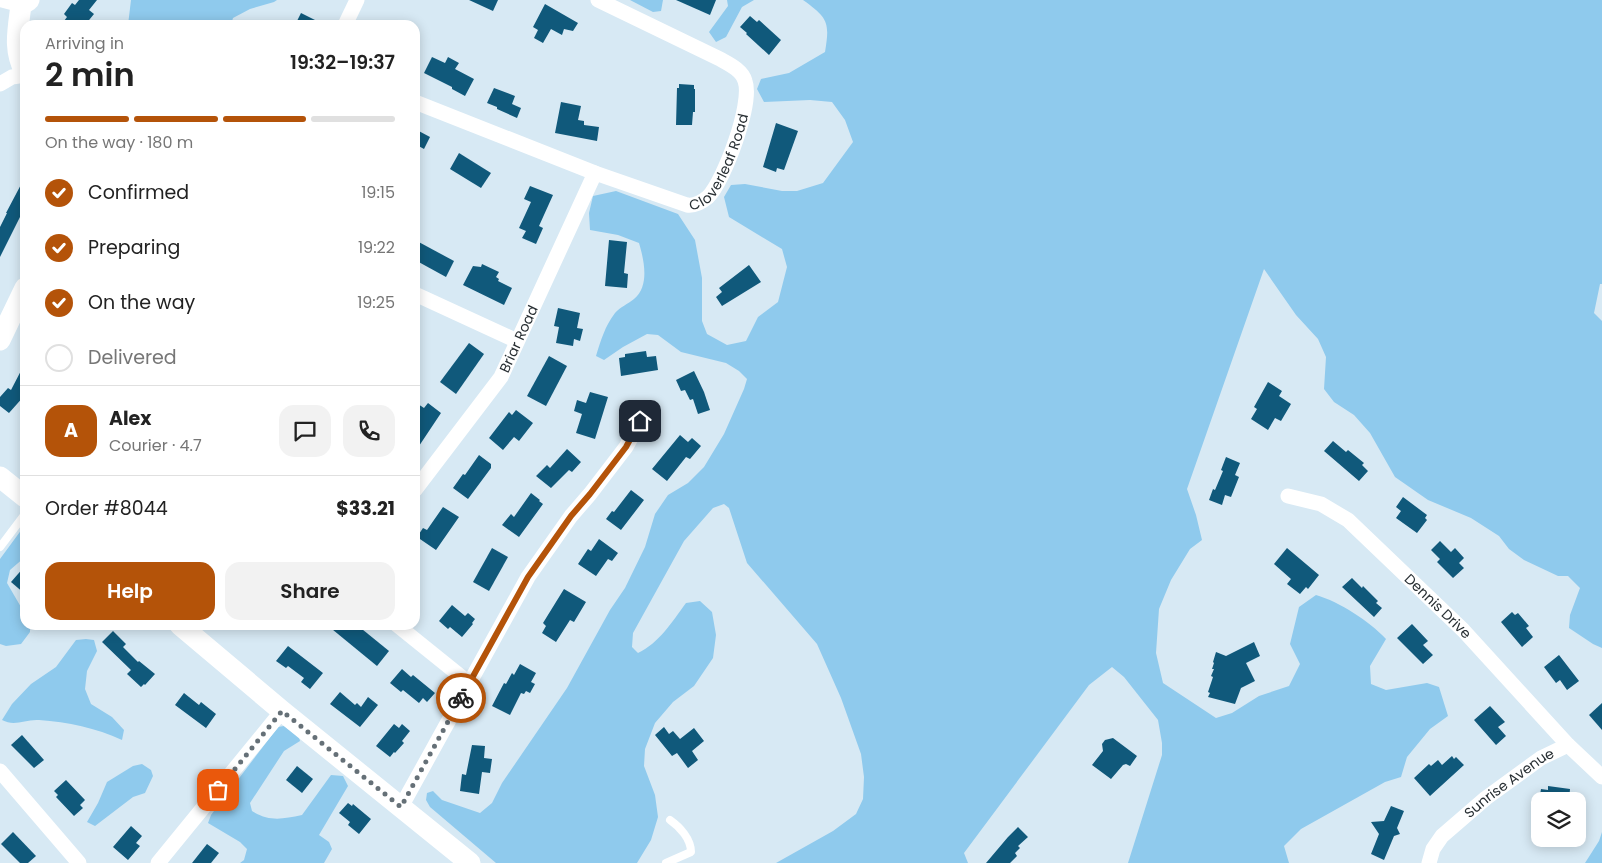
<!DOCTYPE html>
<meta charset="utf-8">
<style>
:root{--surface:#fff;--page:#f2f2f2;--text:#222;--muted:#767676;--line:#e0e0e0;--accent:#b45309}
body{margin:0;font-family:Poppins,sans-serif;background:var(--page);color:var(--text);height:100vh;display:flex;flex-direction:column;font-size:19px;white-space:nowrap}
*{box-sizing:border-box;margin:0}
p{font-size:16px;color:var(--muted)}
.icon{flex:none;width:28px;height:28px;fill:none;stroke:currentColor;stroke-width:2;stroke-linecap:round;stroke-linejoin:round}
.map{position:relative;flex:1;overflow:hidden}
.side{position:absolute;left:20px;top:20px;width:400px;height:610px;display:flex;flex-direction:column;background:var(--surface);border-radius:15px;box-shadow:0 2px 12px #0003}
.side>*{flex:none}
.fabs{position:absolute;left:1531px;top:792px;display:grid;gap:10px}
.fabs a{display:grid;place-items:center;width:55px;height:55px;border-radius:10px;background:var(--surface);box-shadow:0 2px 12px #0003;font-size:25px}
.pin{position:absolute;display:grid;place-items:center;width:42px;height:42px;color:#fff;margin:-21px;border-radius:10px;box-shadow:0 2px 8px #0006}
.courier{position:absolute;display:grid;place-items:center;width:50px;height:50px;margin:-25px;border:4px solid #b45309;border-radius:50%;background:#fff;color:#222;box-shadow:0 1px 6px #0007}
.headline em{font-style:normal;font-weight:600}
.headline div{display:flex;flex-direction:column-reverse}
.headline{display:flex;align-items:center;justify-content:space-between;height:85px;padding:0 25px}
h1{font-size:32px;font-weight:600;line-height:38px}
.bar{display:grid;grid-template-columns:repeat(4,1fr);gap:8px 5px;align-content:center;height:60px;padding:0 25px}
.bar i{height:6px;border-radius:4px;background:var(--line)}
.bar .on{background:var(--accent)}
.bar p{grid-column:span 4}
.line{display:flex;align-items:center;gap:12px;padding:0 25px;border-top:1px solid var(--line)}
.line div{flex:1}
.round{display:grid;place-items:center;flex:none;width:52px;height:52px;border-radius:15px;background:var(--page)}
ol{padding:0 25px;list-style:none}
li{display:flex;align-items:center;gap:15px;height:55px}
li p{margin-inline-start:auto}
li .icon{padding:5px;border-radius:50%;background:var(--accent);color:#fff;stroke-width:4}
li:last-child{color:var(--muted)}
li i{width:28px;height:28px;border:2px solid var(--line);border-radius:50%}
.button{display:flex;gap:10px;margin-top:auto;padding:10px 25px}
.button a{flex:1;height:58px;border-radius:15px;background:var(--accent);color:#fff;font-size:20px;font-weight:600;line-height:58px;text-align:center}
.button a+a{background:var(--page);color:var(--text)}
.map>svg:first-child{display:block}
.green{fill:#8fcaed}
.building{fill:#10597b}
.lines{fill:none;stroke-linecap:round;stroke-linejoin:round}
.lane{stroke:#fff;stroke-width:8}
.street{stroke:#fff;stroke-width:15}
.secondary{stroke:#fff;stroke-width:21}
.done{stroke:#657077;stroke-width:5;stroke-dasharray:0 9}
.route{stroke:#b45309;stroke-width:6}
.labels{text-anchor:middle;stroke-width:5;stroke-linejoin:round;paint-order:stroke}
.street-label{font-size:14px;fill:#282f33;stroke:#e7f6ff}
</style>
<div class="map">
<svg width="1602" height="863" viewBox="0 0 1602 863">
<rect width="100%" height="100%" fill="#d7e9f4"/>
<!-- green -->
<g class="green">
<path d="M131,0H277L274,2L250,9L233,18L231,25H128Z"/>
<path d="M630,0H663L661,11L653,12Z"/>
<path d="M727,0H754L742,7L726,37L716,42L709,32L728,6Z"/>
<path d="M803,0H1602V284H1600L1594,313L1602,321V648L1593,644L1569,628L1570,615L1580,588L1568,576H1558L1524,560L1509,549L1499,536L1471,518L1428,500L1395,477L1370,433L1354,415L1334,402L1324,389L1326,357L1318,339L1296,315L1264,269L1187,489L1196,515L1202,540L1190,549L1171,580L1159,609L1156,653L1163,683L1216,718L1232,713L1259,696L1289,686L1300,664L1290,644L1299,607L1316,595C1340,602 1369,621 1386,639L1370,666L1371,684L1386,690L1427,683L1439,687L1448,716L1430,729L1407,757L1401,777L1385,782L1301,829L1284,846L1289,863H1128L1162,755V743L1158,720L1124,677L1112,667L1089,685L964,853L968,863H776L833,831L856,814L863,799L864,777L861,754L841,698L817,644L747,563L729,508L724,504L713,508L684,541L633,633L632,647L638,653C659,643 672,622 686,603L700,601L712,612L716,635L713,658L694,686L673,702L655,723L645,749L644,766L655,795L658,817L651,840L637,863H496L430,807L426,800L427,793L433,791L442,800L480,813L492,803L502,783L567,688L610,610L625,588L645,547L655,514L668,495L688,483L704,467L724,434L744,389L747,379L739,371L726,363L681,352L658,335L647,334L623,347L604,360L596,356C601,340 605,326 615,313C620,307 628,304 634,299C650,286 644,260 639,243L618,235L590,230L589,213L593,196L616,191L678,214L695,240L702,278V321L707,334L727,345L746,341L758,317L778,302L787,267L782,249L729,217L724,197L731,185L745,184L782,191H797L823,183L853,142L845,120L832,102L810,100L764,102L757,89L761,79L789,73L825,52C830,22 828,18 803,0Z"/>
<path d="M22,529H25V557L10,570L7,583L25,614V625H30V632L21,644L6,646L0,644V559Z"/>
<path d="M86,639L94,640L97,651L87,671L85,689L91,704L112,717L124,730L122,740C96,728 68,722 39,720C25,719 15,727 2,720L12,704L31,684L56,667L76,640Z"/>
<path d="M284,726L299,737L300,741L284,751L250,803L252,811C270,822 282,819 302,815L331,775L343,776L348,786L319,835L329,842L332,849L324,863H240L244,860L247,849L240,842L208,823L211,815L278,727Z"/>
<path d="M142,764L151,770L153,776L145,793L133,797L95,826L87,822L98,803L107,782L133,766Z"/>
<path d="M1602,832V863H1585L1599,841Z"/>
</g>
<!-- building -->
<g class="building">
<path d="M79,0H97L89,10L94,14L85,25H61L67,17L64,14L72,3L75,5Z"/>
<path d="M469,0H498L493,11Z"/>
<path d="M676,0H716L710,15Z"/>
<path d="M545,4L578,23L573,31L564,29L562,35L551,29L543,43L534,38L538,30L533,27Z"/>
<path d="M301,13L325,25H295Z"/>
<path d="M750,16L757,22L759,20L781,40L769,55L746,34L747,33L740,27Z"/>
<path d="M432,57L445,63L448,57L459,63L455,69L474,79L465,96L452,89V87L424,73Z"/>
<path d="M679,84L694,85V89H695V112H693L692,125H676L677,88H679Z"/>
<path d="M494,88L515,96L512,104L521,108L517,118L497,109V107L487,103Z"/>
<path d="M561,102L581,106L578,120L584,121V125L599,127L597,141L555,133Z"/>
<path d="M776,123L798,131L784,170L777,168L776,172L763,167Z"/>
<path d="M415,129L430,137L424,149L415,144Z"/>
<path d="M459,153L491,173L481,188L450,169Z"/>
<path d="M25,177V207L0,257V227L7,213H6Z"/>
<path d="M530,186L553,195L539,226L543,228L536,244L522,238L526,231L519,228L531,202L524,199Z"/>
<path d="M415,240L454,261L446,277L415,260Z"/>
<path d="M609,240L627,242L624,273L628,274L627,288L605,286Z"/>
<path d="M482,264L499,272L496,277L499,279L498,281L512,288L504,305L463,285L473,266L481,267Z"/>
<path d="M749,265L761,282L722,306L716,297L722,292L719,288Z"/>
<path d="M558,308L580,313L577,328L583,329L580,341L574,339L573,346L556,343L559,327L554,326Z"/>
<path d="M469,343L484,354L456,394L440,382Z"/>
<path d="M646,351L647,357L656,356L658,370L621,376L619,358L625,357V354Z"/>
<path d="M549,356L567,366L546,406L527,396Z"/>
<path d="M25,363V395L9,413L0,406V397L8,388L11,390Z"/>
<path d="M694,371L704,392L710,410L698,414L693,399L690,400L685,390L681,391L676,380Z"/>
<path d="M1268,382L1282,391L1279,396L1291,404L1281,421L1275,418L1268,430L1251,419L1257,409L1254,407Z"/>
<path d="M590,392L608,397L595,439L576,433L582,414L574,411L577,400L586,403Z"/>
<path d="M415,402L424,408L428,403L441,413L415,452Z"/>
<path d="M516,410L533,423L519,441L514,437L503,450L489,438L509,412L512,415Z"/>
<path d="M680,435L688,442L692,438L701,446L690,459L686,457L667,481L652,469Z"/>
<path d="M1333,441L1346,452L1348,450L1364,463L1362,465L1368,471L1359,481L1324,451Z"/>
<path d="M567,449L581,462L572,472L569,470L551,488L536,476L547,465L550,468Z"/>
<path d="M479,455L491,464V468L468,499L453,488L463,474L465,475Z"/>
<path d="M1226,457L1240,463L1235,475L1239,477L1231,497L1225,495L1222,505L1209,500L1213,489L1215,490L1223,471L1221,470Z"/>
<path d="M631,490L644,500L621,530L606,519L612,511L614,512Z"/>
<path d="M531,493L540,500L539,501L543,504L519,537L502,525L511,514L514,517Z"/>
<path d="M1403,497L1427,515L1425,518L1427,520L1417,533L1396,518L1401,511L1396,507Z"/>
<path d="M443,507L459,517L436,550L417,537L423,528L427,530Z"/>
<path d="M599,539L618,553L612,561L608,559L596,576L578,564L588,549L591,551Z"/>
<path d="M1440,541L1451,552L1455,548L1464,558L1459,563L1464,568L1453,578L1437,562L1440,559L1431,550Z"/>
<path d="M492,548L508,557L489,591L473,582Z"/>
<path d="M1287,548L1319,575L1308,589L1306,587L1300,594L1287,584L1291,579L1274,564Z"/>
<path d="M25,566V594L11,582Z"/>
<path d="M1352,578L1362,588L1363,586L1378,601L1376,603L1382,608L1374,617L1342,587Z"/>
<path d="M564,589L586,602L574,622L570,620L556,642L542,633L546,626L543,623Z"/>
<path d="M452,605L465,616L468,613L475,619L472,623L473,624L462,637L450,627L448,629L439,621Z"/>
<path d="M1512,612L1515,615L1518,613L1529,626L1526,628L1533,637L1522,647L1501,622Z"/>
<path d="M1412,624L1428,641L1423,645L1433,655L1423,664L1397,638Z"/>
<path d="M327,625H357L389,651L377,666Z"/>
<path d="M113,631L126,644L123,647L138,662L139,661L155,674L145,685L144,684L141,687L127,674L131,670L102,642Z"/>
<path d="M1254,642L1260,656L1246,663L1255,681L1241,688L1235,704L1208,697L1210,693L1208,692L1213,677L1211,676L1214,669H1212L1214,663L1213,662L1216,652L1226,656Z"/>
<path d="M288,646L323,673L310,689L301,682L304,678L288,666L286,668L276,661Z"/>
<path d="M1559,655L1579,681L1567,690L1560,680L1556,683L1544,667Z"/>
<path d="M520,664L536,673L531,682L535,684L530,693L526,691L524,694L521,693L510,715L492,706L504,683L506,684L512,673L514,675Z"/>
<path d="M402,669L411,677L413,675L435,693L427,702L423,698L419,703L403,690L401,692L390,683Z"/>
<path d="M340,692L355,705L357,703L361,707L368,697L378,705L360,727L330,704Z"/>
<path d="M184,693L199,705L201,702L216,714L206,728L175,705Z"/>
<path d="M1602,703V730L1589,715Z"/>
<path d="M1490,706L1505,722L1498,727L1506,736L1496,745L1474,720Z"/>
<path d="M394,724L399,728L402,724L410,731L402,741L404,743L395,753L394,752L390,757L376,746Z"/>
<path d="M664,727L669,734L673,731L680,739L694,728L704,741L692,751L698,760L688,768L677,753L672,756L655,735Z"/>
<path d="M22,735L44,760L34,768L11,745Z"/>
<path d="M1113,738L1137,756L1130,766L1126,764L1123,765L1111,779L1092,765L1103,751L1102,744L1105,740Z"/>
<path d="M472,745L485,746L484,758L492,759L490,773L482,772L479,794L460,791L462,774L466,775Z"/>
<path d="M1452,756L1454,759L1456,757L1464,765L1430,796L1414,778L1429,764L1431,766L1438,760L1442,765Z"/>
<path d="M297,766L313,779L302,793L286,780Z"/>
<path d="M66,780L85,800L80,805L83,808L74,816L56,797L58,795L54,791Z"/>
<path d="M1548,786L1570,789L1569,801H1539L1541,789L1548,790Z"/>
<path d="M348,803L352,806L353,804L371,819L359,834L348,825L350,822L339,813Z"/>
<path d="M1391,806L1404,811L1397,828L1400,834L1394,836L1384,860L1371,854L1379,834L1371,822L1384,821Z"/>
<path d="M131,826L142,836L136,843L140,846L128,860L113,847Z"/>
<path d="M1018,827L1028,837L1018,846L1020,848L1015,853L1017,856L1010,863H986L1008,837Z"/>
<path d="M13,832L36,856L28,863H20L1,844Z"/>
<path d="M207,844L219,853L211,863H192Z"/>
</g>
<g class="lines">
<!-- lane -->
<g class="lane">
<path d="M0,547L25,514"/>
<path d="M666,863L691,852C691,839 680,827 670,820"/>
</g>
<!-- street -->
<g class="street">
<path d="M2,0L21,5"/>
<path d="M345,25L357,0"/>
<path d="M0,84L12,77L25,75"/>
<path id="s1" d="M415,102L595,173L687,205C694,206 702,202 708,197C724,181 753,103 745,81C742,70 729,64 720,59L598,0"/>
<path d="M415,294L517,341"/>
<path id="s2" d="M415,490L501,377L595,173"/>
<path id="s3" d="M1288,496L1321,504L1348,520L1463,630L1568,745L1602,777"/>
<path d="M397,625L469,683"/>
<path d="M0,771L79,863"/>
<path d="M401,807L528,577L571,516L590,494L626,447L640,421"/>
<path d="M158,863L282,711"/>
<path id="s4" d="M1429,863L1433,849L1442,836L1486,798L1541,758L1568,745"/>
</g>
<!-- secondary -->
<g class="secondary">
<path d="M25,72C13,49 18,30 21,5L29,0"/>
<path d="M0,340L25,288"/>
<path d="M0,477L25,497"/>
<path d="M180,625L282,711L470,863"/>
</g>
</g>
<g class="lines">
<!-- done -->
<path class="done" d="M218,790L282,711L401,807L461,698"/>
<!-- route -->
<path class="route" d="M461,698L528,577L571,516L590,494L626,447L640,421"/>
</g>
<g class="labels">
<!-- street labels -->
<g class="street-label">
<text dy="5" stroke="none"><textPath href="#s1" startOffset="349">Cloverleaf Road</textPath></text>
<text dy="5" stroke="none"><textPath href="#s2" startOffset="184">Briar Road</textPath></text>
<text dy="5" stroke="none"><textPath href="#s3" startOffset="190">Dennis Drive</textPath></text>
<text dy="5" stroke="none"><textPath href="#s4" startOffset="116">Sunrise Avenue</textPath></text>
</g>
</g>
</svg>
<div class="fabs">
<a><svg class="icon" aria-label="layers" viewBox="0 0 24 24"><path d="M12 4l9 5-9 5-9-5zM3 14l9 5 9-5"/></svg></a>
</div>
<div class="pin" style="left:218px;top:790px;background:#ea580c"><svg class="icon" aria-label="bag" viewBox="0 0 24 24"><path d="M5 8h14l-1 12H6zM9 8a3 3 0 0 1 6 0"/></svg></div>
<div class="pin" style="left:640px;top:421px;background:#1f2937"><svg class="icon" aria-label="home" viewBox="0 0 24 24"><path d="M3 11l9-7 9 7M6 9v11h12V9"/></svg></div>
<div class="courier" style="left:461px;top:698px"><svg class="icon" aria-label="bike" viewBox="0 0 24 24"><circle cx="6" cy="16" r="4"/><circle cx="18" cy="16" r="4"/><path d="M6 16l4-8h5l3 8M10 8l3 8H6M13 5h3"/></svg></div>
<section class="side">
<div class="headline"><div><h1>2 min</h1><p>Arriving in</p></div><em>19:32–19:37</em></div>
<div class="bar"><i class="on"></i><i class="on"></i><i class="on"></i><i></i><p>On the way · 180 m</p></div>
<ol>
<li><svg class="icon" aria-label="check" viewBox="0 0 24 24"><path d="M5 12l5 5 9-10"/></svg>Confirmed<p>19:15</p></li>
<li><svg class="icon" aria-label="check" viewBox="0 0 24 24"><path d="M5 12l5 5 9-10"/></svg>Preparing<p>19:22</p></li>
<li><svg class="icon" aria-label="check" viewBox="0 0 24 24"><path d="M5 12l5 5 9-10"/></svg>On the way<p>19:25</p></li>
<li><i></i>Delivered</li>
</ol>
<div class="line" style="height:90px"><b class="round" style="background:var(--accent);color:#fff">A</b><div><b>Alex</b><p>Courier · 4.7</p></div><a class="round"><svg class="icon" aria-label="chat" viewBox="0 0 24 24"><path d="M4 5h16v11H9l-5 4z"/></svg></a><a class="round"><svg class="icon" aria-label="phone" viewBox="0 0 24 24"><path d="M5 4h4l2 5-3 2q2 4 5 5l2-3 5 2v4C11 20 4 13 5 4z"/></svg></a></div>
<div class="line" style="height:65px"><div>Order #8044</div><b>$33.21</b></div>
<div class="button"><a>Help</a><a>Share</a></div>
</section>
</div>
